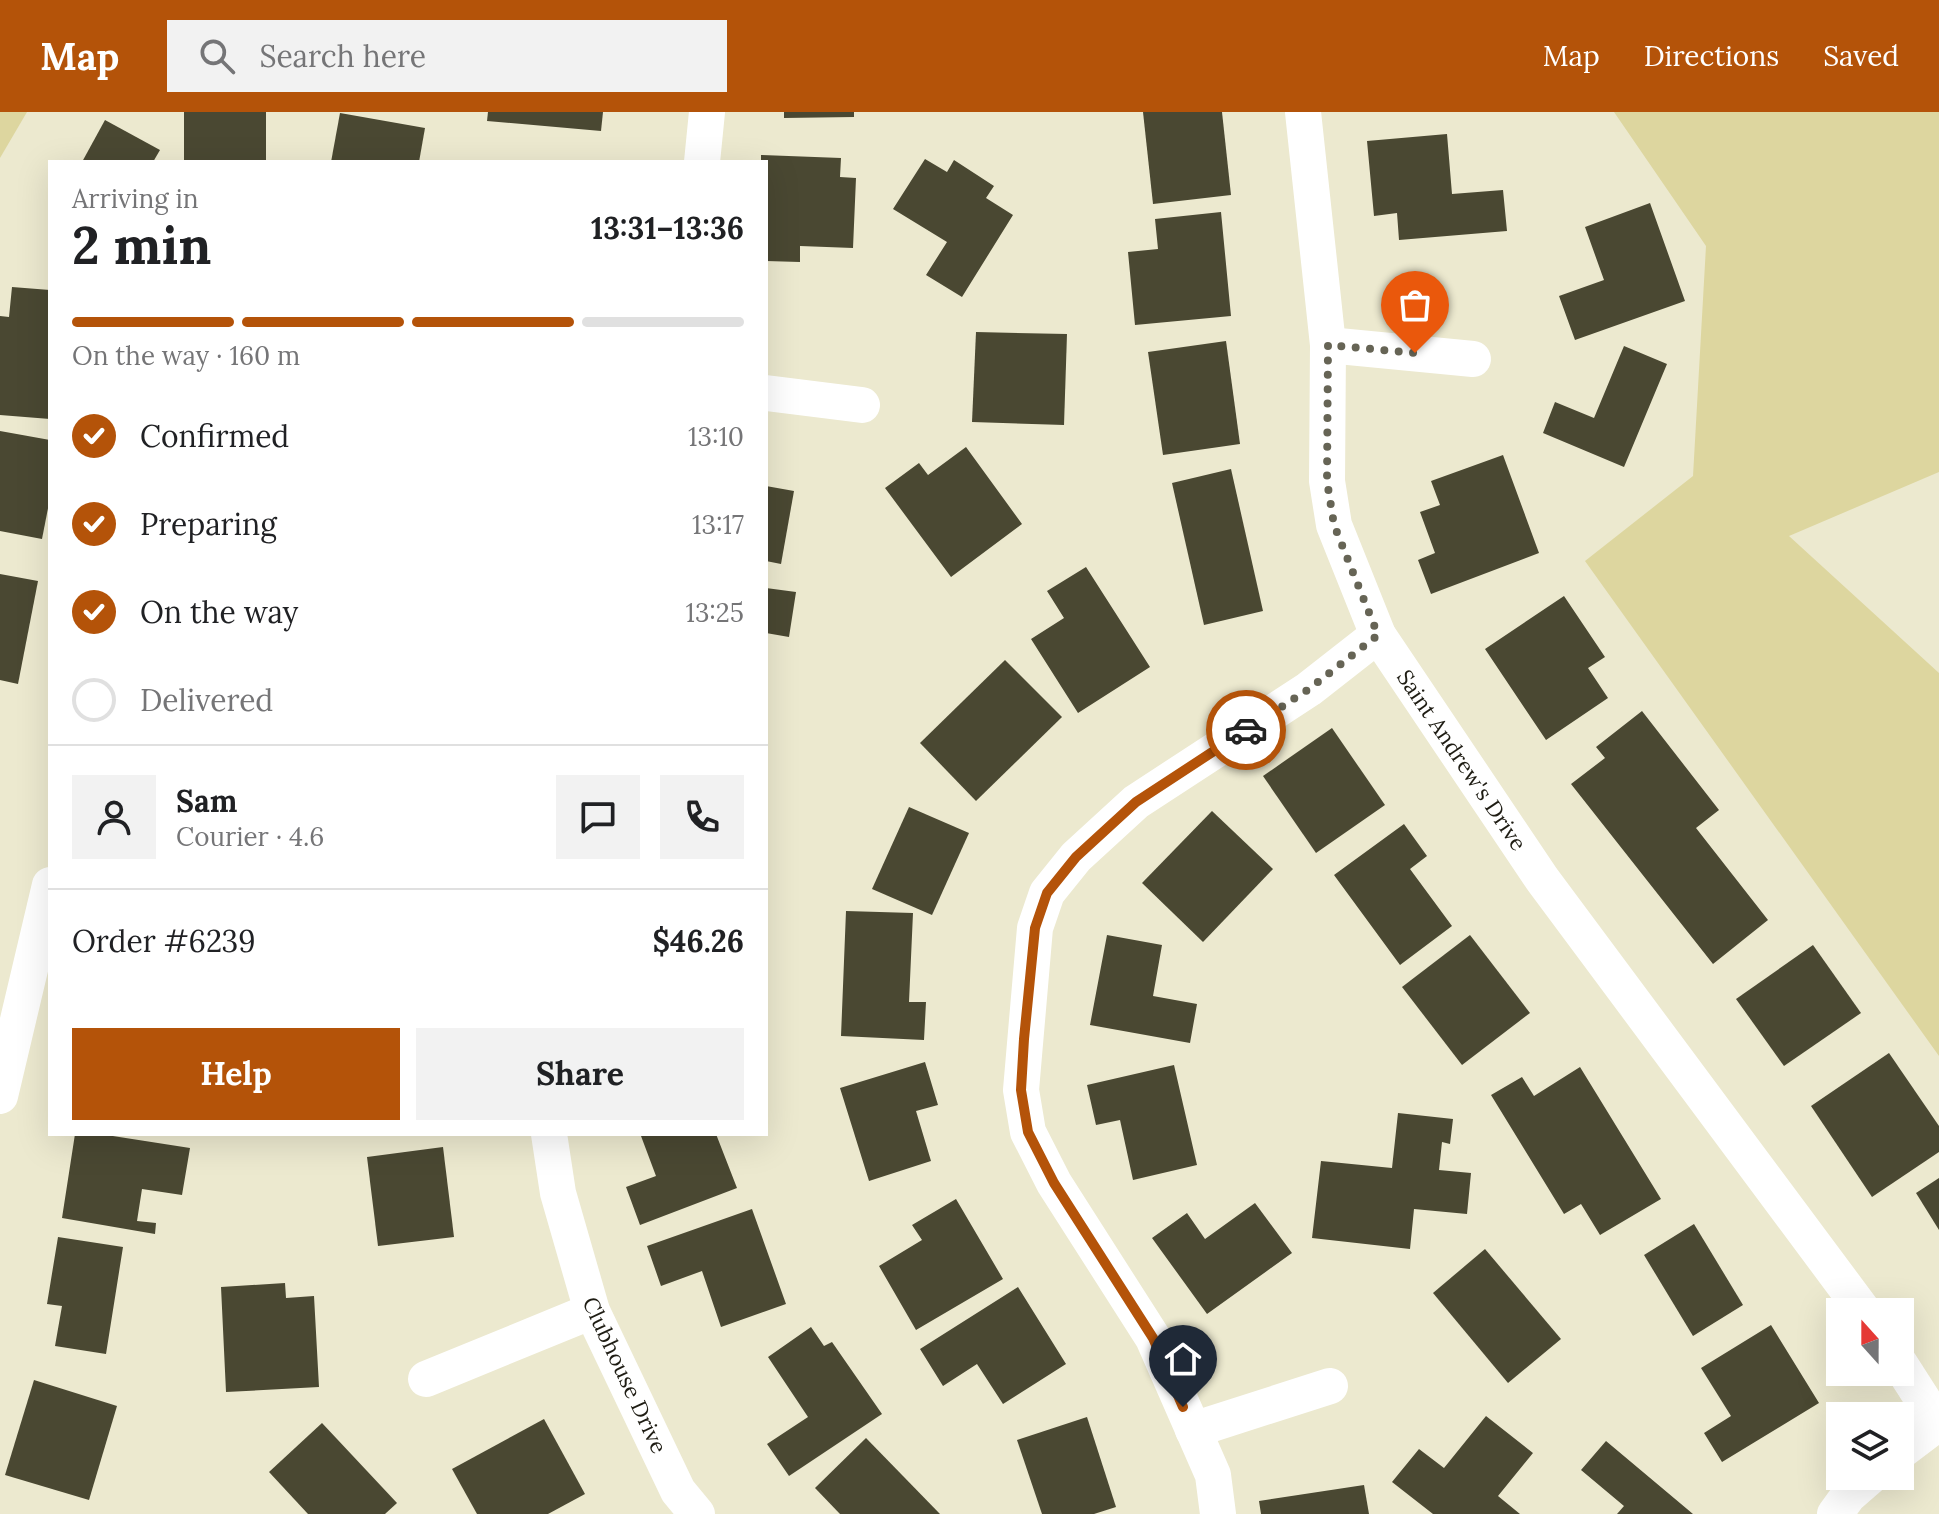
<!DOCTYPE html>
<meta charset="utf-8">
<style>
:root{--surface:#fff;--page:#f2f2f2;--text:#202124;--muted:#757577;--line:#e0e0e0;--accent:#b45309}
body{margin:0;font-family:Lora,serif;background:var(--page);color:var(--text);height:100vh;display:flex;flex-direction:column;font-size:30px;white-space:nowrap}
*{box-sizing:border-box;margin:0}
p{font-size:26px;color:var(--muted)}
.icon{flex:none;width:44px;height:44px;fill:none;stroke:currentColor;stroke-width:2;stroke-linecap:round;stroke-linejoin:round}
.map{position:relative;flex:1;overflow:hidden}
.details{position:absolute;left:48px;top:48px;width:720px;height:976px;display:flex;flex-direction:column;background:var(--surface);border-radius:0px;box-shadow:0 8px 32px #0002}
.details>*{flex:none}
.needle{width:52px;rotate:339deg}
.buttons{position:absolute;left:1826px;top:1186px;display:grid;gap:16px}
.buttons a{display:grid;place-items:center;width:88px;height:88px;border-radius:0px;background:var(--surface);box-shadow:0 8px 32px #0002;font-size:40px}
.pin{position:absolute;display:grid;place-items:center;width:68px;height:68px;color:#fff;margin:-82px -34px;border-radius:50% 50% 50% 0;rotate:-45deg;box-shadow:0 0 8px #0007}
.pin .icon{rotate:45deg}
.courier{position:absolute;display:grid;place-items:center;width:80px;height:80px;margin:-40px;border:6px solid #b45309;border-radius:50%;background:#fff;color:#222;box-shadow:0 2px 10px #0007}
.summary em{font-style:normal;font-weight:700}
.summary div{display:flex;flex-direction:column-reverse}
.summary{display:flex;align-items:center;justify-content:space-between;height:136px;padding:0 24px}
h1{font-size:52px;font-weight:700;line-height:60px}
.bar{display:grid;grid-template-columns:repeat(4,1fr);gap:12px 8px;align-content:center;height:96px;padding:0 24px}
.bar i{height:10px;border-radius:6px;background:var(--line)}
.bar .current{background:var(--accent)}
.bar p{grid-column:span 4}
.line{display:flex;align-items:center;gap:20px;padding:0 24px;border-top:2px solid var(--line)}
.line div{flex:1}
.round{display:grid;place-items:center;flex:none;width:84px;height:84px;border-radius:0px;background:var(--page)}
ol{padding:0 24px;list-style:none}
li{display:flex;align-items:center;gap:24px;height:88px}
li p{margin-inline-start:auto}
li .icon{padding:8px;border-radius:50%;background:var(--accent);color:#fff;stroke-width:4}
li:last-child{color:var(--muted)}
li i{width:44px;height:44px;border:4px solid var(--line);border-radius:50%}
.primary-button{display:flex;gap:16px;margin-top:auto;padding:16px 24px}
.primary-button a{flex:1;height:92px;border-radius:0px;background:var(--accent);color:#fff;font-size:32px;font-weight:700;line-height:92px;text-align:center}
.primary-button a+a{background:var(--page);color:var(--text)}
header{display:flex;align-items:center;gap:48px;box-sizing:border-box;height:112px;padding:0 40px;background:var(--accent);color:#fff}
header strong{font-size:38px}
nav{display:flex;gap:44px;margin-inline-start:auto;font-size:28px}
.search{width:560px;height:72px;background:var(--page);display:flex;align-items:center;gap:20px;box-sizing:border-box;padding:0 28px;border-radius:0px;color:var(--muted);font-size:30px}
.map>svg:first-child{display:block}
.green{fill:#ddd69f}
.building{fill:#4a4832}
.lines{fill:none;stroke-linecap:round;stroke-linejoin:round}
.minor{stroke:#fff;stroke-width:36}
.done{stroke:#666455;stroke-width:8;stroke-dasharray:0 14.4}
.route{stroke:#b45309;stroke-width:10}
.labels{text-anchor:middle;stroke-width:8;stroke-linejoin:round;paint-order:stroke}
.street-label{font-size:22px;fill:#1e1c13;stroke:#fff}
</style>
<header>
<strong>Map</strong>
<div class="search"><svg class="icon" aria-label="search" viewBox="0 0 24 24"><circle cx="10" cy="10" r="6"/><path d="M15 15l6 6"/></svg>Search here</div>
<nav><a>Map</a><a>Directions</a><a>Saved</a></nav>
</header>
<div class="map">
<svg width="1939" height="1402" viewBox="0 0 1939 1402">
<rect width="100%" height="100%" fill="#ece9cf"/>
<!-- green -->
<g class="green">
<path d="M0,0H27L0,46Z"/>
<path d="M1614,0H1939V360L1789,424L1939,561V944L1585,449L1693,364L1706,134Z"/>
</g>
<!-- building -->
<g class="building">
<rect x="184" y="0" width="82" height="50"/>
<path d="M488,0H603L601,19L487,9Z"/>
<path d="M784,0H854V5L784,6Z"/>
<path d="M1143,0H1222L1231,83L1153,92Z"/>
<path d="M340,1L425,16L419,50H331Z"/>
<path d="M105,8L160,38L153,50H82Z"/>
<path d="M1447,22L1452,82L1503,78L1507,119L1399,128L1397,101L1374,104L1367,29Z"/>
<path d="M761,43L841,46L840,65L856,66L853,136L800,134V150L766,149V50H761Z"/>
<path d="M925,47L947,60L954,48L994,74L986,86L1013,103L962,185L926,163L947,130L893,97Z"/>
<path d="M1650,91L1685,189L1575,228L1559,184L1604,168L1585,115Z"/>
<path d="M1221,100L1231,204L1135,213L1128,140L1158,137L1155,107Z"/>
<path d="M12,175L50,178V307L0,303V204L9,205Z"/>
<path d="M976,220L1067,222L1064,313L972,310Z"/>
<path d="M1226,229L1240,332L1163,343L1148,240Z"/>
<path d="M1624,234L1667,252L1624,355L1543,321L1555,290L1594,306Z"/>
<path d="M0,319L50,328V386L42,427L0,419Z"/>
<path d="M966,335L1022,412L951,465L885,376L919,351L928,363Z"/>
<path d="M1503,343L1539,441L1431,482L1418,448L1435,441L1420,400L1440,393L1431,369Z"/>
<path d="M1231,357L1263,499L1204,513L1172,371Z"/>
<path d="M766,374L794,379L781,452L766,449Z"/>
<path d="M1086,455L1150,555L1078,601L1031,527L1064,506L1047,479Z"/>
<path d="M0,462L38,469L18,572L0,568Z"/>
<path d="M766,476L796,480L789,525L766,521Z"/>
<path d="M1564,484L1605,545L1588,556L1608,586L1546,628L1485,537Z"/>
<path d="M1005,548L1062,605L976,689L920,631Z"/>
<path d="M1642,599L1719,698L1696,716L1768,808L1713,852L1571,672L1605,646L1596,635Z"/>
<path d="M1332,616L1385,693L1316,741L1263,664Z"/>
<path d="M909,695L969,721L932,803L872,777Z"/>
<path d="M1212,699L1273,757L1203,830L1142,771Z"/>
<path d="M1404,712L1427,744L1410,757L1452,814L1400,853L1334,763Z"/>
<path d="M846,799L913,801L909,890H926L924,928L841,924Z"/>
<path d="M1107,823L1162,833L1153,884L1197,892L1190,931L1090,913Z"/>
<path d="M1470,823L1530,901L1462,953L1402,875Z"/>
<path d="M1813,833L1861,901L1784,954L1736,887Z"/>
<path d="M1889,941L1939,1014V1040L1872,1085L1811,994Z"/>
<path d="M925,950L938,993L916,999L931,1049L869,1069L840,976Z"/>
<path d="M1174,953L1197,1053L1133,1068L1120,1008L1096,1013L1087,973Z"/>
<path d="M1580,955L1661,1087L1600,1123L1581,1092L1564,1102L1491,983L1522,965L1534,984Z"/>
<path d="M1398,1001L1453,1007L1450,1032L1442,1030L1439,1058L1471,1061L1467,1102L1414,1097L1410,1137L1312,1126L1321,1049L1392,1056Z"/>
<path d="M75,1022H100L190,1036L182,1083L142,1077L137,1109L156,1111L155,1122L62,1106Z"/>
<path d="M645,1022H716L737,1076L640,1113L626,1075L656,1064L641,1024Z"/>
<path d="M443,1035L454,1125L378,1134L367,1045Z"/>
<path d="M1939,1066V1118L1916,1081Z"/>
<path d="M956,1087L1003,1167L916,1218L879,1154L922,1128L912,1113Z"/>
<path d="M1255,1091L1292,1141L1207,1202L1152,1126L1187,1101L1205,1127Z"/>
<path d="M752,1097L786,1192L721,1215L702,1159L661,1174L647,1134Z"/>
<path d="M1694,1112L1743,1193L1693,1224L1644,1143Z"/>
<path d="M58,1125L123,1135L106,1242L55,1234L62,1194L47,1192Z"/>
<path d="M1485,1137L1561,1227L1508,1271L1433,1181Z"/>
<path d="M285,1171L286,1186L314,1184L319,1275L226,1280L221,1175Z"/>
<path d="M1018,1175L1066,1252L1003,1292L977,1252L943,1274L920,1237Z"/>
<path d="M1771,1213L1819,1291L1722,1350L1704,1321L1731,1304L1701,1256Z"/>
<path d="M811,1215L824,1234L832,1230L882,1302L789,1364L767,1332L808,1305L768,1245Z"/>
<path d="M34,1268L117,1294L89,1388L5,1363Z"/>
<path d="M1486,1304L1533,1341L1498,1384L1520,1402H1433L1392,1370L1419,1337L1444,1356Z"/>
<path d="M1087,1305L1116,1395L1094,1402H1042L1017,1328Z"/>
<path d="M544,1307L585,1382L548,1402H477L452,1357Z"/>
<path d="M322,1311L397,1391L385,1402H308L269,1360Z"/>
<path d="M866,1326L940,1402H840L815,1376Z"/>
<path d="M1606,1329L1693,1402H1617L1624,1394L1581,1358Z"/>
<path d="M1364,1373L1369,1402H1261L1259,1389Z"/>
</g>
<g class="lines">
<!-- minor -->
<g class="minor">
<path d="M1303,0L1328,233L1327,369L1334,413L1378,523L1542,767L1864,1200"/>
<path d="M702,50L707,0"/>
<path d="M1328,233L1473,247"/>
<path d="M766,281L862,293"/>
<path d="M0,984L50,773"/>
<path d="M549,1022L558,1081L592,1199L678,1379L697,1402"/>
<path d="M1900,1252L1939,1313"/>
<path d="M426,1267L592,1199"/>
<path d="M1193,1318L1330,1274"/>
<path d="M1900,1340L1938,1311"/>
<path d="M1218,1402L1213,1363L1153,1226L1054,1071L1028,1020L1021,978L1035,816L1047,781L1076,745L1136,690L1309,577L1378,523"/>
<path d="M1835,1402L1848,1384L1871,1364"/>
</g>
</g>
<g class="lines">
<!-- done -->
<path class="done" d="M1246,618L1309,577L1378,523L1334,413L1327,369L1328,233L1415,241"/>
<!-- route -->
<path class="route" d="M1183,1295L1153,1226L1054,1071L1028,1020L1021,978L1024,927L1035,816L1047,781L1076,745L1136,690L1246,618"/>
</g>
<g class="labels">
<!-- street labels -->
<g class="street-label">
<text transform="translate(1462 648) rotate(56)" y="8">Saint Andrew's Drive</text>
<text transform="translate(625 1263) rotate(65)" y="8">Clubhouse Drive</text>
</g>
</g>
</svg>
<div class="buttons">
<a><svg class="needle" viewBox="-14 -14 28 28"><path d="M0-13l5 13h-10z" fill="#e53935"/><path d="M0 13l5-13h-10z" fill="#757577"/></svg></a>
<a><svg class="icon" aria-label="layers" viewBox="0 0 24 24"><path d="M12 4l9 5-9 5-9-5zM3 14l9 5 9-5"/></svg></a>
</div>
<div class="pin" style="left:1415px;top:241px;background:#ea580c"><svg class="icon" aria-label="bag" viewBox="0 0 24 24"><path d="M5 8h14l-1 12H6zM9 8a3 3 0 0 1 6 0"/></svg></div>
<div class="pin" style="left:1183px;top:1295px;background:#1f2937"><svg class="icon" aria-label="home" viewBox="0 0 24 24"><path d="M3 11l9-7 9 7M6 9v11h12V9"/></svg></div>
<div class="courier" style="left:1246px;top:618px"><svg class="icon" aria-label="car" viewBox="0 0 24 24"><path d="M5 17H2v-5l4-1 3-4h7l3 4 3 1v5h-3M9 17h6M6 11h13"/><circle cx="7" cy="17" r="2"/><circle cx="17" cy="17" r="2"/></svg></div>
<section class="details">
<div class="summary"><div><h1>2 min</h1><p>Arriving in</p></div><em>13:31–13:36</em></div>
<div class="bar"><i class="current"></i><i class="current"></i><i class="current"></i><i></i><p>On the way · 160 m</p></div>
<ol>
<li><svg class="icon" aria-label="check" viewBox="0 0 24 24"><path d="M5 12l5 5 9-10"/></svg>Confirmed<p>13:10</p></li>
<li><svg class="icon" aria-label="check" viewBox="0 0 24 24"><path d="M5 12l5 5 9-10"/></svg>Preparing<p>13:17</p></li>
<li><svg class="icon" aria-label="check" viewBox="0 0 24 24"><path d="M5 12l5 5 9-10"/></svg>On the way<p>13:25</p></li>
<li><i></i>Delivered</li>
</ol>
<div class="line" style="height:144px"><a class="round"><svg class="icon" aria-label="person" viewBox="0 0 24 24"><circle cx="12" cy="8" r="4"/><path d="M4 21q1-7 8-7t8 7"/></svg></a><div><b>Sam</b><p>Courier · 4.6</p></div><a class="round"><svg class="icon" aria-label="chat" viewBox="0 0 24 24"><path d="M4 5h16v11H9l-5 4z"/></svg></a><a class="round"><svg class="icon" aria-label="phone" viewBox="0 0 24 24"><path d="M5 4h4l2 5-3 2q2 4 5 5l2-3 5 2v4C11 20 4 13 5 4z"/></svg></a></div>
<div class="line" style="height:104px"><div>Order #6239</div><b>$46.26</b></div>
<div class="primary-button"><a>Help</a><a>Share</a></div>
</section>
</div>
